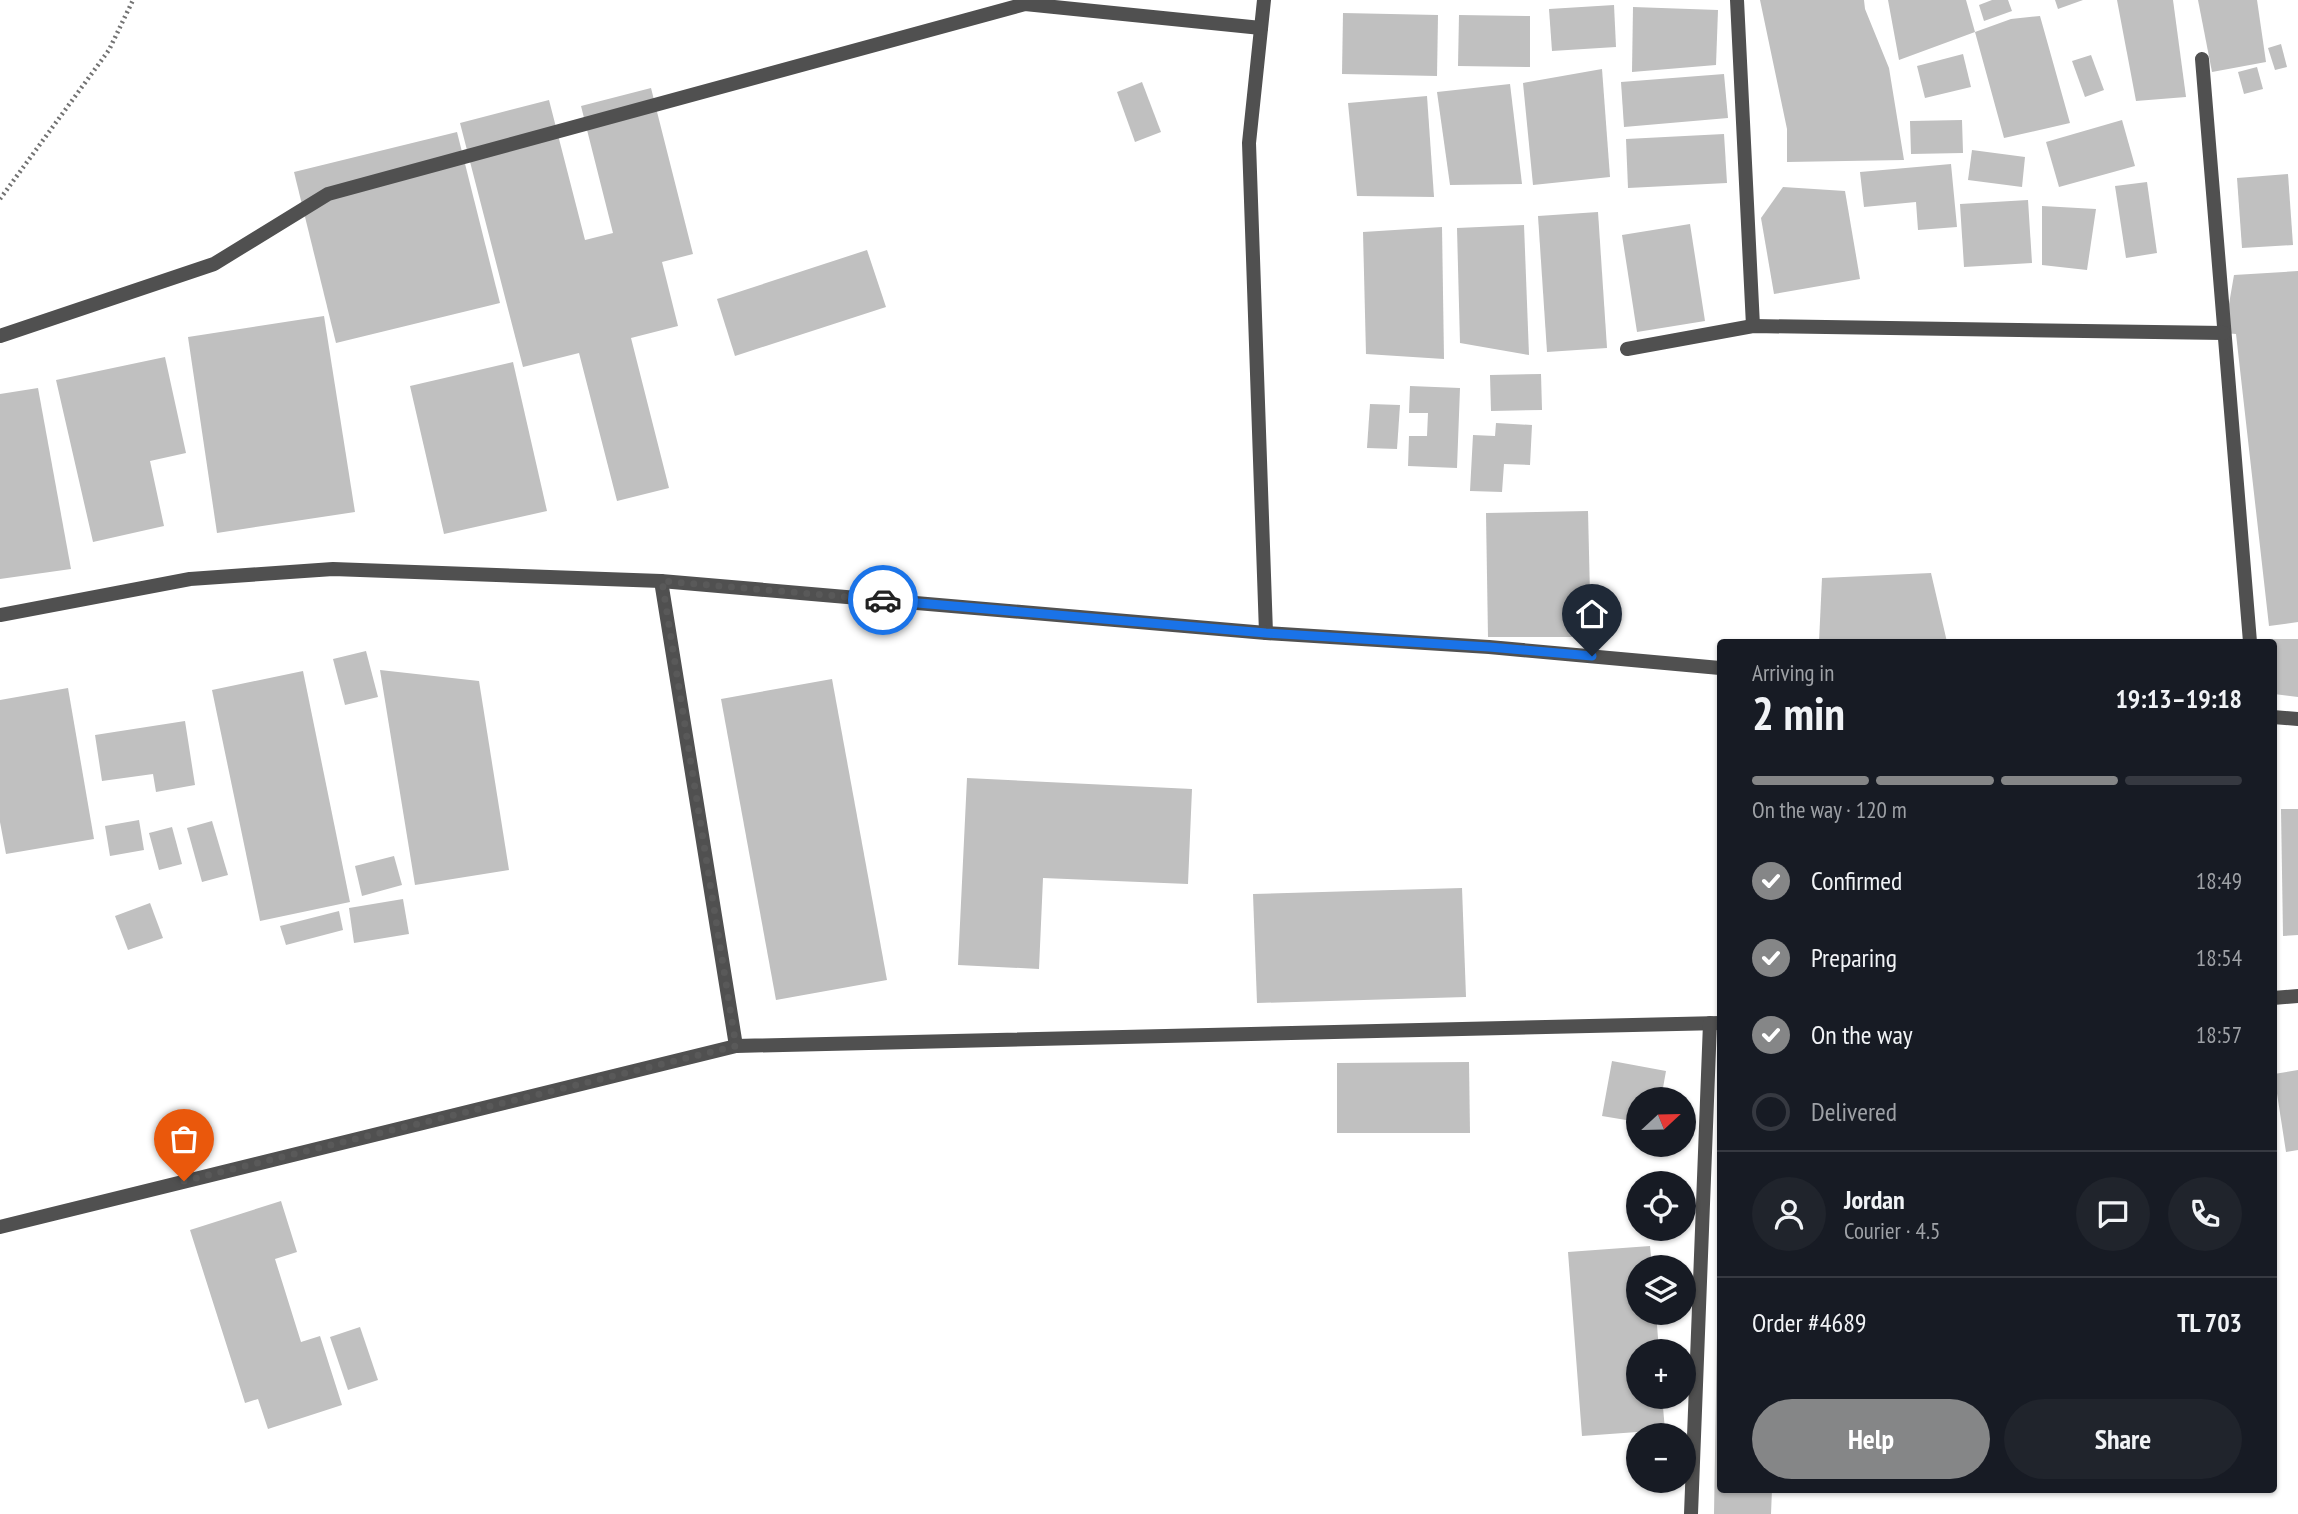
<!DOCTYPE html>
<meta charset="utf-8">
<style>
:root{--surface:#171b24;--page:#20242c;--text:#f1f3f6;--muted:#9ea1a6;--line:#363941;--accent:#858687}
body{margin:0;font-family:"PT Sans Narrow",sans-serif;background:var(--page);color:var(--text);height:100vh;display:flex;flex-direction:column;font-size:26px;white-space:nowrap}
*{box-sizing:border-box;margin:0}
p{font-size:23px;color:var(--muted)}
.icon{flex:none;width:38px;height:38px;fill:none;stroke:currentColor;stroke-width:2;stroke-linecap:round;stroke-linejoin:round}
.map{position:relative;flex:1;overflow:hidden}
.sheet{position:absolute;left:1717px;top:639px;width:560px;height:854px;display:flex;flex-direction:column;background:var(--surface);border-radius:7px;box-shadow:0 2px 5px #0004}
.sheet>*{flex:none}
.needle{width:46px;rotate:68deg}
.tools{position:absolute;left:1626px;top:1087px;display:grid;gap:14px}
.tools a{display:grid;place-items:center;width:70px;height:70px;border-radius:50%;background:var(--surface);box-shadow:0 2px 5px #0004;font-size:35px}
.pin{position:absolute;display:grid;place-items:center;width:60px;height:60px;color:#fff;margin:-72px -30px;border-radius:50% 50% 50% 0;rotate:-45deg;box-shadow:0 0 7px #0007}
.pin .icon{rotate:45deg}
.courier{position:absolute;display:grid;place-items:center;width:70px;height:70px;margin:-35px;border:5px solid #1a73e8;border-radius:50%;background:#fff;color:#222;box-shadow:0 2px 9px #0007}
.summary em{font-style:normal;font-weight:700}
.summary div{display:flex;flex-direction:column-reverse}
.summary{display:flex;align-items:center;justify-content:space-between;height:119px;padding:0 35px}
h1{font-size:46px;font-weight:700;line-height:52px}
.bar{display:grid;grid-template-columns:repeat(4,1fr);gap:10px 7px;align-content:center;height:84px;padding:0 35px}
.bar i{height:9px;border-radius:5px;background:var(--line)}
.bar .current{background:var(--accent)}
.bar p{grid-column:span 4}
.line{display:flex;align-items:center;gap:18px;padding:0 35px;border-top:2px solid var(--line)}
.line div{flex:1}
.round{display:grid;place-items:center;flex:none;width:74px;height:74px;border-radius:37px;background:var(--page)}
ol{padding:0 35px;list-style:none}
li{display:flex;align-items:center;gap:21px;height:77px}
li p{margin-inline-start:auto}
li .icon{padding:7px;border-radius:50%;background:var(--accent);color:#fff;stroke-width:4}
li:last-child{color:var(--muted)}
li i{width:38px;height:38px;border:4px solid var(--line);border-radius:50%}
.action{display:flex;gap:14px;margin-top:auto;padding:14px 35px}
.action a{flex:1;height:80px;border-radius:42px;background:var(--accent);color:#fff;font-size:28px;font-weight:700;line-height:80px;text-align:center}
.action a+a{background:var(--page);color:var(--text)}
.map>svg:first-child{display:block}
.building{fill:#c0c0c0}
.lines{fill:none;stroke-linecap:round;stroke-linejoin:round}
.path{stroke:#727272;stroke-width:4.5;stroke-dasharray:2 3.5;stroke-linecap:butt}
.minor{stroke:#505050;stroke-width:14}
.tertiary{stroke:#505050;stroke-width:14}
.done{stroke:#595959;stroke-width:7;stroke-dasharray:0 12.6}
.route{stroke:#1a73e8;stroke-width:9}
</style>
<div class="map">
<svg width="2298" height="1514" viewBox="0 0 2298 1514">
<rect width="100%" height="100%" fill="#fff"/>
<!-- building -->
<g class="building">
<path d="M1760,0H1864L1865,9L1889,68L1904,160L1787,162V129Z"/>
<path d="M1888,0H1966L1975,32L2011,19L2040,16L2070,123L2004,138L1975,32L1899,60Z"/>
<path d="M1992,0H2008L2012,11L1984,21L1979,5Z"/>
<path d="M2055,0H2083L2058,9Z"/>
<path d="M2117,0H2173L2186,97L2136,101Z"/>
<path d="M2198,0H2257L2266,62L2212,72Z"/>
<path d="M1614,5L1616,47L1552,51L1549,9Z"/>
<path d="M1633,7L1718,10L1716,65L1632,72Z"/>
<path d="M1343,13L1438,15L1437,76L1342,74Z"/>
<path d="M1459,15L1530,16V67L1458,66Z"/>
<path d="M2281,44L2287,67L2275,70L2268,48Z"/>
<path d="M1963,54L1971,87L1925,98L1917,66Z"/>
<path d="M2091,55L2104,90L2085,97L2072,61Z"/>
<path d="M2257,67L2263,89L2244,94L2238,72Z"/>
<path d="M1602,69L1610,177L1533,185L1523,83Z"/>
<path d="M1724,74L1728,118L1624,127L1621,82Z"/>
<path d="M1142,82L1161,132L1135,142L1117,92Z"/>
<path d="M1510,84L1522,184L1450,185L1437,92Z"/>
<path d="M651,88L693,254L662,262L678,326L631,338L669,488L617,501L579,353L523,367L460,123L549,100L585,240L613,233L581,106Z"/>
<path d="M1427,96L1434,197L1357,196L1348,103Z"/>
<path d="M1962,120L1963,153L1911,154L1910,121Z"/>
<path d="M2122,120L2135,166L2059,187L2046,142Z"/>
<path d="M457,132L500,303L336,343L294,172Z"/>
<path d="M1724,134L1727,183L1628,188L1626,139Z"/>
<path d="M1972,150L2025,157L2022,187L1968,180Z"/>
<path d="M1951,164L1957,227L1918,230L1916,202L1864,207L1860,172Z"/>
<path d="M2288,174L2293,245L2242,248L2237,178Z"/>
<path d="M2147,182L2157,253L2126,258L2115,186Z"/>
<path d="M1783,187L1845,191L1860,279L1774,294L1761,218Z"/>
<path d="M2028,200L2032,263L1964,267L1960,204Z"/>
<path d="M2042,206L2096,209L2087,270L2042,265Z"/>
<path d="M1598,212L1607,348L1547,352L1538,216Z"/>
<path d="M1690,224L1705,321L1637,332L1622,235Z"/>
<path d="M1524,225L1529,355L1460,343L1457,228Z"/>
<path d="M1442,227L1444,359L1366,354L1363,232Z"/>
<path d="M867,250L886,307L735,356L717,299Z"/>
<path d="M2298,271V622L2269,626L2236,334L2224,333L2234,275Z"/>
<path d="M324,316L355,512L217,533L188,337Z"/>
<path d="M165,357L186,453L150,461L164,526L93,542L56,380Z"/>
<path d="M513,362L547,511L444,534L410,386Z"/>
<path d="M1541,374L1542,410L1491,411L1490,375Z"/>
<path d="M1410,386L1460,388L1457,468L1408,466L1409,436H1427L1428,413H1409Z"/>
<path d="M38,388L71,569L0,579V394Z"/>
<path d="M1370,404L1400,405L1397,449L1367,448Z"/>
<path d="M1496,423L1532,425L1530,465L1504,464L1502,492L1470,491L1473,435L1495,436Z"/>
<path d="M1588,511L1591,637H1488L1486,513Z"/>
<path d="M1931,573L1947,642H1819L1822,578Z"/>
<path d="M2271,639H2298V697L2274,694L2273,642H2271Z"/>
<path d="M366,651L378,697L345,705L333,659Z"/>
<path d="M380,670L479,681L509,870L415,885Z"/>
<path d="M303,671L350,902L260,921L212,690Z"/>
<path d="M832,679L887,980L776,1000L721,699Z"/>
<path d="M68,688L94,839L6,854L0,822V700Z"/>
<path d="M185,721L195,785L156,792L153,774L102,781L95,735Z"/>
<path d="M967,778L1192,789L1188,884L1043,878L1039,969L958,965Z"/>
<path d="M2281,809H2298V935L2283,936Z"/>
<path d="M139,820L144,850L110,856L105,826Z"/>
<path d="M212,821L228,875L202,882L187,828Z"/>
<path d="M172,827L182,864L159,870L149,833Z"/>
<path d="M394,856L402,885L362,896L355,866Z"/>
<path d="M1462,888L1466,997L1257,1003L1253,894Z"/>
<path d="M403,899L409,934L354,943L349,908Z"/>
<path d="M150,903L163,938L128,950L115,916Z"/>
<path d="M339,911L343,930L286,945L280,926Z"/>
<path d="M1612,1061L1666,1071L1661,1099H1638V1122L1602,1116Z"/>
<path d="M1469,1062L1470,1133H1337V1063Z"/>
<path d="M2298,1070V1150L2286,1152L2274,1074Z"/>
<path d="M281,1201L297,1252L275,1259L301,1342L320,1336L342,1405L268,1429L258,1399L245,1403L190,1230Z"/>
<path d="M1650,1246L1652,1267H1638V1312H1656L1659,1351H1638V1396H1662L1665,1430L1582,1436L1568,1252Z"/>
<path d="M360,1327L378,1380L348,1390L330,1337Z"/>
<path d="M1717,1335H1720V1489H1772L1771,1514H1714Z"/>
</g>
<g class="lines">
<!-- path -->
<path class="path" d="M0,199L109,50L133,0"/>
<!-- minor -->
<g class="minor">
<path d="M1264,0L1249,143L1266,633"/>
<path d="M1737,0L1753,326"/>
<path d="M2202,59L2250,642"/>
<path d="M0,336L214,264L328,194L1025,4L1261,28"/>
<path d="M1627,349L1753,326L2224,333"/>
<path d="M661,581L736,1046"/>
<path d="M2273,998L2298,996"/>
<path d="M0,1227L736,1046L1720,1023"/>
<path d="M1691,1514L1710,1023"/>
</g>
<!-- tertiary -->
<g class="tertiary">
<path d="M0,615L190,579L333,569L661,581L1266,633L1489,647L1720,668"/>
<path d="M2273,717L2298,719"/>
</g>
</g>
<g class="lines">
<!-- done -->
<path class="done" d="M184,1181L736,1046L662,581L883,600"/>
<!-- route -->
<path class="route" d="M883,600L1266,633L1489,647L1592,656"/>
</g>
</svg>
<div class="tools">
<a><svg class="needle" viewBox="-14 -14 28 28"><path d="M0-13l5 13h-10z" fill="#e53935"/><path d="M0 13l5-13h-10z" fill="#9ea1a6"/></svg></a>
<a><svg class="icon" aria-label="locate" viewBox="0 0 24 24"><circle cx="12" cy="12" r="6"/><path d="M12 2v4M12 18v4M2 12h4M18 12h4"/></svg></a>
<a><svg class="icon" aria-label="layers" viewBox="0 0 24 24"><path d="M12 4l9 5-9 5-9-5zM3 14l9 5 9-5"/></svg></a>
<a>+</a>
<a>−</a>
</div>
<div class="pin" style="left:184px;top:1181px;background:#ea580c"><svg class="icon" aria-label="bag" viewBox="0 0 24 24"><path d="M5 8h14l-1 12H6zM9 8a3 3 0 0 1 6 0"/></svg></div>
<div class="pin" style="left:1592px;top:656px;background:#1f2937"><svg class="icon" aria-label="home" viewBox="0 0 24 24"><path d="M3 11l9-7 9 7M6 9v11h12V9"/></svg></div>
<div class="courier" style="left:883px;top:600px"><svg class="icon" aria-label="car" viewBox="0 0 24 24"><path d="M5 17H2v-5l4-1 3-4h7l3 4 3 1v5h-3M9 17h6M6 11h13"/><circle cx="7" cy="17" r="2"/><circle cx="17" cy="17" r="2"/></svg></div>
<section class="sheet">
<div class="summary"><div><h1>2 min</h1><p>Arriving in</p></div><em>19:13–19:18</em></div>
<div class="bar"><i class="current"></i><i class="current"></i><i class="current"></i><i></i><p>On the way · 120 m</p></div>
<ol>
<li><svg class="icon" aria-label="check" viewBox="0 0 24 24"><path d="M5 12l5 5 9-10"/></svg>Confirmed<p>18:49</p></li>
<li><svg class="icon" aria-label="check" viewBox="0 0 24 24"><path d="M5 12l5 5 9-10"/></svg>Preparing<p>18:54</p></li>
<li><svg class="icon" aria-label="check" viewBox="0 0 24 24"><path d="M5 12l5 5 9-10"/></svg>On the way<p>18:57</p></li>
<li><i></i>Delivered</li>
</ol>
<div class="line" style="height:126px"><a class="round"><svg class="icon" aria-label="person" viewBox="0 0 24 24"><circle cx="12" cy="8" r="4"/><path d="M4 21q1-7 8-7t8 7"/></svg></a><div><b>Jordan</b><p>Courier · 4.5</p></div><a class="round"><svg class="icon" aria-label="chat" viewBox="0 0 24 24"><path d="M4 5h16v11H9l-5 4z"/></svg></a><a class="round"><svg class="icon" aria-label="phone" viewBox="0 0 24 24"><path d="M5 4h4l2 5-3 2q2 4 5 5l2-3 5 2v4C11 20 4 13 5 4z"/></svg></a></div>
<div class="line" style="height:91px"><div>Order #4689</div><b>TL 703</b></div>
<div class="action"><a>Help</a><a>Share</a></div>
</section>
</div>
